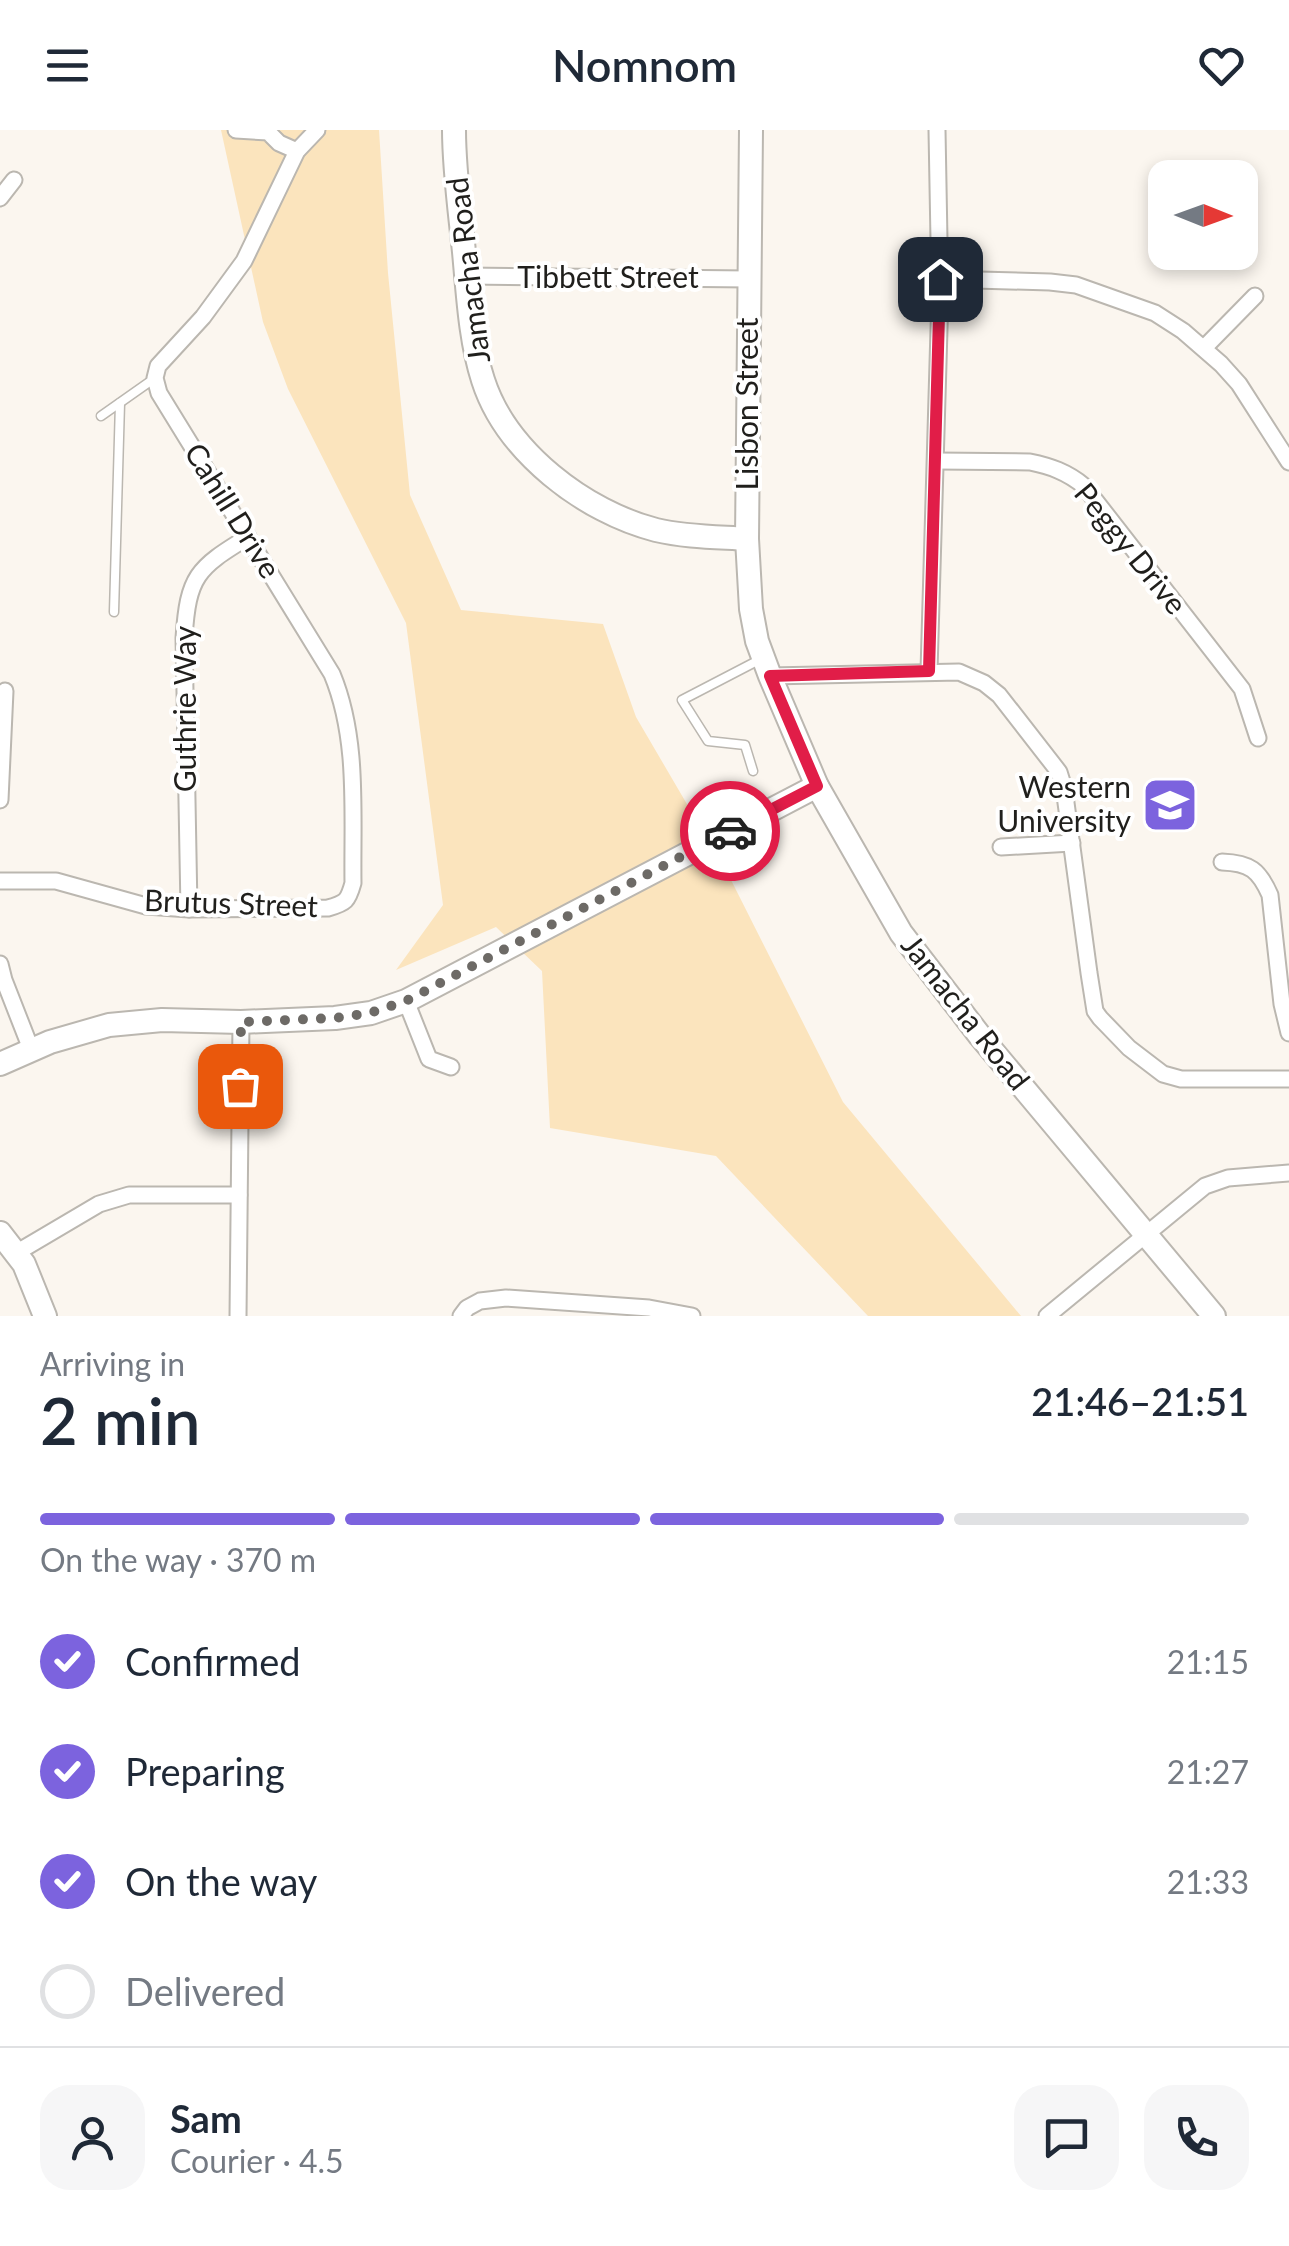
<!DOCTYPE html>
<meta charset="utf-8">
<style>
:root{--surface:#fff;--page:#f6f6f7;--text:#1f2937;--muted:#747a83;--line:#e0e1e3;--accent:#7c63de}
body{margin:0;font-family:Lato,sans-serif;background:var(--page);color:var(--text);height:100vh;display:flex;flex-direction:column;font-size:38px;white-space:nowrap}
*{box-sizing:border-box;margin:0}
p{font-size:32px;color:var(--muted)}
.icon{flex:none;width:55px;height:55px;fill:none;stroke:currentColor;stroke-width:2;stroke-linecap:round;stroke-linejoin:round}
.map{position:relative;height:1186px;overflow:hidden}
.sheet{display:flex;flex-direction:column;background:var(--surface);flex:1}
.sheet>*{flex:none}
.needle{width:65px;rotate:91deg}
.tools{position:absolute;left:1148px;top:30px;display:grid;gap:20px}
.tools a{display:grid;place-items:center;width:110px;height:110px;border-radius:20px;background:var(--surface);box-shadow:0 5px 15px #0003;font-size:50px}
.pin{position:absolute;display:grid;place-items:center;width:85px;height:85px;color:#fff;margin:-42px;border-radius:20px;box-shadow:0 5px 15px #0006}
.courier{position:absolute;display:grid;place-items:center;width:100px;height:100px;margin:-50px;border:8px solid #e11d48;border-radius:50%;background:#fff;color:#222;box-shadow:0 2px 12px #0007}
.overview em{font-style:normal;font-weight:600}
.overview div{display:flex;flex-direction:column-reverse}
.overview{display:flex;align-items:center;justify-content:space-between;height:170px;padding:0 40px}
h1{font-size:65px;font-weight:600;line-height:75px}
.bar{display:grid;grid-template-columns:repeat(4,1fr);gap:15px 10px;align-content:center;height:120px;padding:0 40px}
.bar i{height:12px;border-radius:8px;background:var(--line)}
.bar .on{background:var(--accent)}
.bar p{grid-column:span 4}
.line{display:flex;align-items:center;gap:25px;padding:0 40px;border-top:2px solid var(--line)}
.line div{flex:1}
.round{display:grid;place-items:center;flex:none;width:105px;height:105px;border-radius:30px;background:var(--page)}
ol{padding:0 40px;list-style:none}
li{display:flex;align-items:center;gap:30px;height:110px}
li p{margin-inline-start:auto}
li .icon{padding:10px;border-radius:50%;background:var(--accent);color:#fff;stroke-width:4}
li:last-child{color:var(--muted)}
li i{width:55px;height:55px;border:5px solid var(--line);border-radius:50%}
header{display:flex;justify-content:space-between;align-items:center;height:130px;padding:0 40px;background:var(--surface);font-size:45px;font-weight:600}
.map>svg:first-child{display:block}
.green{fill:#fbe4bd}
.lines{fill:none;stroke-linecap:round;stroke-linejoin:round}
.lane-casing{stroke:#bbb7b0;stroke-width:11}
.street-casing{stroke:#bbb7b0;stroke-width:19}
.secondary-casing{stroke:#bbb7b0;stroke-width:26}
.lane{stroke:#fff;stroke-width:8}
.street{stroke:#fff;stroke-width:15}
.secondary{stroke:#fff;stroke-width:22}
.done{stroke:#6d6a66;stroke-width:10;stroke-dasharray:0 18}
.route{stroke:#e11d48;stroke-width:12}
.labels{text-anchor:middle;stroke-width:8;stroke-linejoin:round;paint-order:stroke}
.street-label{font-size:30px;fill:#201f1c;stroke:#fff}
.poi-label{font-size:30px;fill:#201f1c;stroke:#fff;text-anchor:end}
</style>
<header><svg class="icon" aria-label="menu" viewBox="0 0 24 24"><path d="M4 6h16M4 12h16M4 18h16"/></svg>Nomnom<svg class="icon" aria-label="heart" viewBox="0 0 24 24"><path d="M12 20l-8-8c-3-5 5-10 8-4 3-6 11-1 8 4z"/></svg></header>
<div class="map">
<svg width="1289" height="1186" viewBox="0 0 1289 1186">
<rect width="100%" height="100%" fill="#fbf6ef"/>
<!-- green -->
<path class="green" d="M221,0H379L388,143L410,365L461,480L603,494L636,587L729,746L843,972L1021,1186H868L716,1026L550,998L542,841L496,797L396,840L443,775L406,493L288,259L263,192Z"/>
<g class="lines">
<!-- lane casing -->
<g class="lane-casing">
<g id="lane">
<path d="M101,286L155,248"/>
<path d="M114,482L120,273"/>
<path d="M753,641L745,615L708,611L682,570L759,530"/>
</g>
</g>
<!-- street casing -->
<g class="street-casing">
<g id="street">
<path d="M236,0L268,2L279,13L297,21"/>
<path d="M0,68L14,50"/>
<path d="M466,146L749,149"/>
<path d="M940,149L1050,152L1076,155L1155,183L1183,201L1221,234L1239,254L1289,332"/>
<path d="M1204,218L1255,166"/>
<path d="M936,331L1030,332C1050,336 1067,342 1084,356L1242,559L1258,608"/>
<path d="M929,541L940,165L937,0"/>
<path d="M770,546L959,542L984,553L999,565L1059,642L1064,658L1089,843L1095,881L1100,888L1129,918L1163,944L1181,949H1289"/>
<path d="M0,670L5,561"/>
<path d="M1001,717L1072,713"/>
<path d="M1222,732C1250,733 1259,740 1270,765L1282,874L1289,903"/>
<path d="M0,751H56L146,776L189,779L328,778C346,773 348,771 353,753C352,683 359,609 332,544L159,263L155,248L158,236L203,187L244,131L297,21L317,0"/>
<path d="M189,779L184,508C188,446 197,438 248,407"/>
<path d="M0,834L4,850L31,919"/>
<path d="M406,871L429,929L451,937"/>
<path d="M16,1123L99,1074L129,1065H239"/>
<path d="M238,1186L241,892"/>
<path d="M461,1186L467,1178L480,1171L506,1168L649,1178L692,1186"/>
<path d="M1047,1186L1205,1056L1228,1048L1289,1043"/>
</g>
</g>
<!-- secondary casing -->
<g class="secondary-casing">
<g id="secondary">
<path d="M454,0C454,40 460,82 464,122C468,164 470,210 483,250C506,322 585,382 656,400C686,407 717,407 747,409"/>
<path d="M751,0L747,409L751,479L757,511L770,546L817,656L901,803L980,906L1214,1186"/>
<path d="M0,934L50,912L109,895L162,890L241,892L335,888L371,883L406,871L817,656"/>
<path d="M0,1103L24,1134L45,1186"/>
</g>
</g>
<!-- lane -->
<use href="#lane" class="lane"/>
<!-- street -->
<use href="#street" class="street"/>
<!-- secondary -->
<use href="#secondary" class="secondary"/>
</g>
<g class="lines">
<!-- done -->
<path class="done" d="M240,956L241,892L335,888L370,883L406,871L730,701"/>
<!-- route -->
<path class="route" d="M730,701L817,656L770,546L929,541L940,149"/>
</g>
<!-- icons -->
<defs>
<g id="school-square" transform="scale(2.875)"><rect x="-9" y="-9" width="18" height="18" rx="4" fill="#7c63de" stroke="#fff"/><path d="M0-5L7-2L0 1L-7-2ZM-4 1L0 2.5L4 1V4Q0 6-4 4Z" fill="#fff"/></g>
</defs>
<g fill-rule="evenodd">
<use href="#school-square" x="1170" y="675"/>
</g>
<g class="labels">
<!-- street labels -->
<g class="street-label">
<text transform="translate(469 140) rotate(-97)" y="10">Jamacha Road</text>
<text x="608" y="158">Tibbett Street</text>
<text transform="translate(748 274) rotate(-90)" y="10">Lisbon Street</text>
<text transform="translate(232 381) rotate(58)" y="10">Cahill Drive</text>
<text transform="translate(1130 419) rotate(51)" y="10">Peggy Drive</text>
<text transform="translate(186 579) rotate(-90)" y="10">Guthrie Way</text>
<text transform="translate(231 774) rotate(2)" y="10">Brutus Street</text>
<text transform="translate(965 883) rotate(52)" y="10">Jamacha Road</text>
</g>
<!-- poi labels -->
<g class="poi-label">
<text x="1131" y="668">Western<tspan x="1131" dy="34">University</tspan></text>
</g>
</g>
</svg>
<div class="tools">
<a><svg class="needle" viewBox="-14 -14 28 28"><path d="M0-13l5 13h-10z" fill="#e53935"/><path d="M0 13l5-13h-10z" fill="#747a83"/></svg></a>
</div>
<div class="pin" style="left:240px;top:956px;background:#ea580c"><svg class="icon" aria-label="bag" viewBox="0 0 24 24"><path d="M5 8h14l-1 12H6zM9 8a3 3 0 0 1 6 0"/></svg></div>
<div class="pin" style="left:940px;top:149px;background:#1f2937"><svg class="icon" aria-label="home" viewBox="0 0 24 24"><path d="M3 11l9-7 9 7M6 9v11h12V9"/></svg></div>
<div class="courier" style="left:730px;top:701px"><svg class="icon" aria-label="car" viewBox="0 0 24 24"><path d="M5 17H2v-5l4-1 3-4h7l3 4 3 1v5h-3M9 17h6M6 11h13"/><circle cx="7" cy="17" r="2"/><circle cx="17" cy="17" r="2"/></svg></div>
</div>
<section class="sheet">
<div class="overview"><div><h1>2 min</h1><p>Arriving in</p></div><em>21:46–21:51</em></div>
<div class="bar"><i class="on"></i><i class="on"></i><i class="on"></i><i></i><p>On the way · 370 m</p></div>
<ol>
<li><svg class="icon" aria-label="check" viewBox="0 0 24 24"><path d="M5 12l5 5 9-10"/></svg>Confirmed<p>21:15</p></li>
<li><svg class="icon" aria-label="check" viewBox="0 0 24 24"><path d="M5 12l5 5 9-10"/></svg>Preparing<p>21:27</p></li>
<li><svg class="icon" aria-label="check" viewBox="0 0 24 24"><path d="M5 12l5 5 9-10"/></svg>On the way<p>21:33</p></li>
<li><i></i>Delivered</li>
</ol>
<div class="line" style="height:180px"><a class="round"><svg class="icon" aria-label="person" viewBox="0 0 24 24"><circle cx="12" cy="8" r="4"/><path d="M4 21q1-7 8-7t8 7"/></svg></a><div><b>Sam</b><p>Courier · 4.5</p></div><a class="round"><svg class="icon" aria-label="chat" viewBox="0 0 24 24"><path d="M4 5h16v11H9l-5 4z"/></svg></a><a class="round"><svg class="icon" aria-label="phone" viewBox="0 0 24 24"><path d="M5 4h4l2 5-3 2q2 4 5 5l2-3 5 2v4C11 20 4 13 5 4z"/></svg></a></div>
</section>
